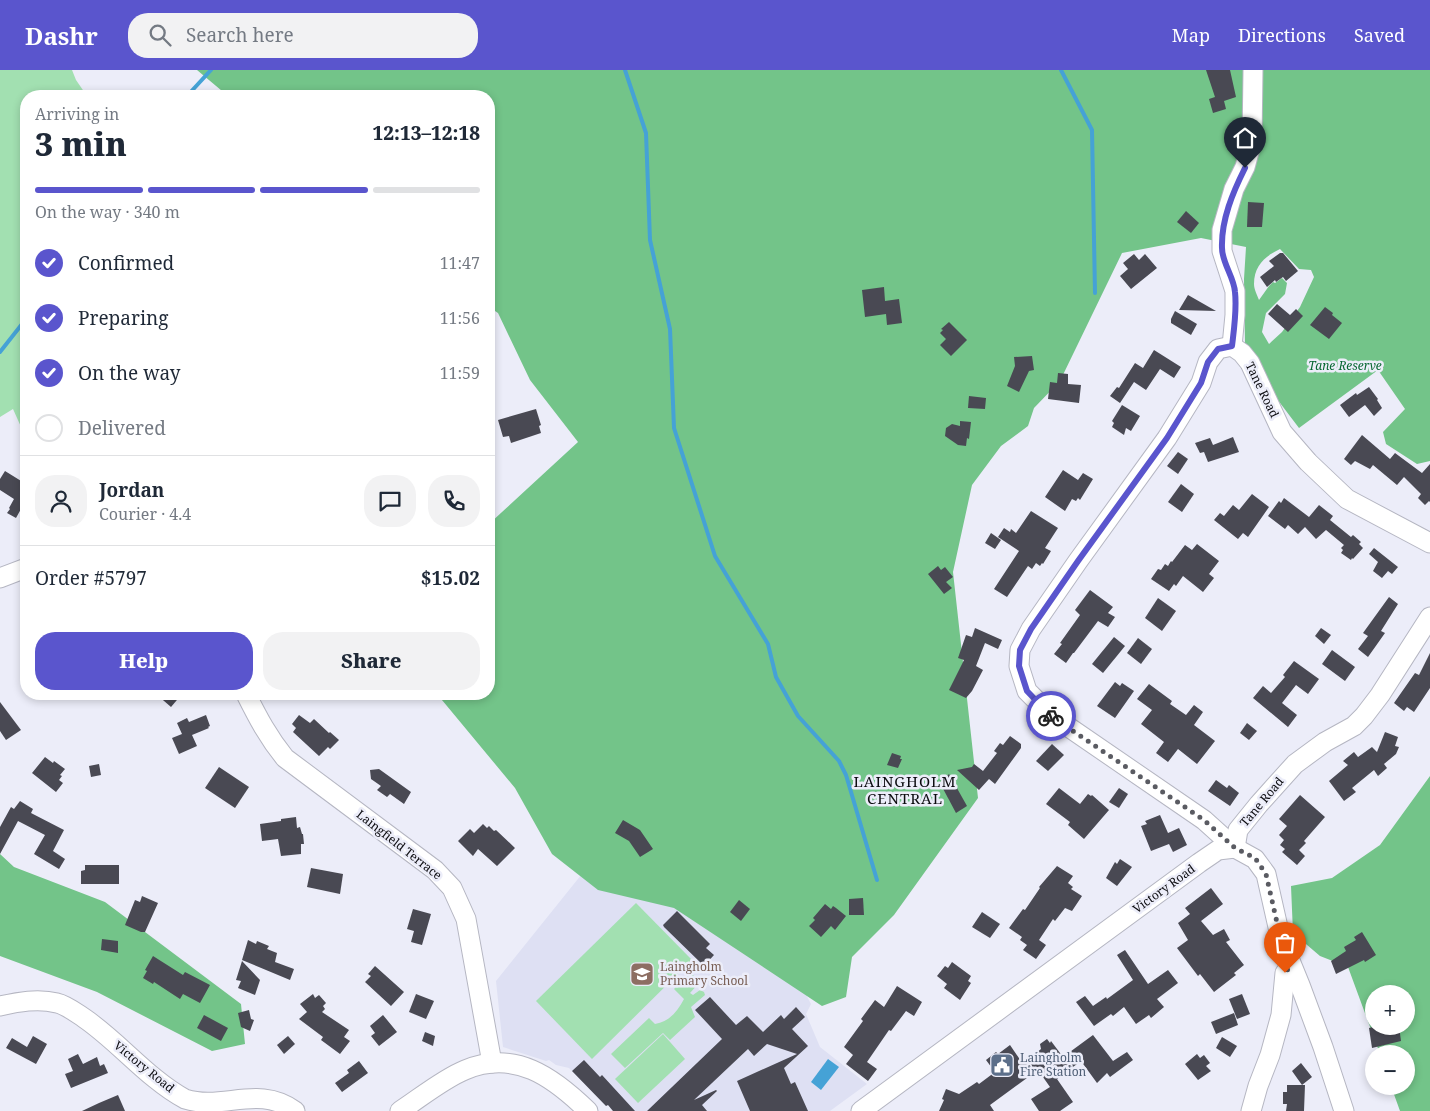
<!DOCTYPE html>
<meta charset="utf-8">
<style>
:root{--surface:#fff;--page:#f2f2f3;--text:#1f2937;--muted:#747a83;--line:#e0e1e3;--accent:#5a55cd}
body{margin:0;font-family:"Noto Serif",serif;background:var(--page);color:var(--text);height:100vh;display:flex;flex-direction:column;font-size:19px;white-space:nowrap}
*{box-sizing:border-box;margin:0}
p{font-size:16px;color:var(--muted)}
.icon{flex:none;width:28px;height:28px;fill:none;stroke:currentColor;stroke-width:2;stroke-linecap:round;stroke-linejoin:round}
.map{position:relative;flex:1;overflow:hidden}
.panel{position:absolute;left:20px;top:20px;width:475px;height:610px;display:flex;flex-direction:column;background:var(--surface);border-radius:20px;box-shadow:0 2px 8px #0003}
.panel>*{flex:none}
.controls{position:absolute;left:1365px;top:915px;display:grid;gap:10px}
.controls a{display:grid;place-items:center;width:50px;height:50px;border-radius:50%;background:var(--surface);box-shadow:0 2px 8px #0003;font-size:25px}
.pin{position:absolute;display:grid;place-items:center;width:42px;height:42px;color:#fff;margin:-51px -21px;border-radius:50% 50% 50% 0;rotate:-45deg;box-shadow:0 0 5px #0007}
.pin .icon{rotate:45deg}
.courier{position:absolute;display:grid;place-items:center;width:50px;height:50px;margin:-25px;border:4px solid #5a55cd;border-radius:50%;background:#fff;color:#222;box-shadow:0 1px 6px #0007}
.headline em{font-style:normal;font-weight:800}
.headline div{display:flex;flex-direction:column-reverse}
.headline{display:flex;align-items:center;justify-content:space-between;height:85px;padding:0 15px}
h1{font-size:32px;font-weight:800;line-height:38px}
.bar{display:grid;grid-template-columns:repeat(4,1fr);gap:8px 5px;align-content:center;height:60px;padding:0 15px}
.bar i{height:6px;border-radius:4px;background:var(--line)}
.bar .active{background:var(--accent)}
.bar p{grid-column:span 4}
.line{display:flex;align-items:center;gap:12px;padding:0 15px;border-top:1px solid var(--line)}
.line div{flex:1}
.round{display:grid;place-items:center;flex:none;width:52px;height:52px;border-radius:20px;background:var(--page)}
ol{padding:0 15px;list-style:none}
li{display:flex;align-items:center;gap:15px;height:55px}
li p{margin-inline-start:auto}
li .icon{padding:5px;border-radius:50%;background:var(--accent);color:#fff;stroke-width:4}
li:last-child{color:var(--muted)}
li i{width:28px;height:28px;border:2px solid var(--line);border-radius:50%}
.primary-button{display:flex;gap:10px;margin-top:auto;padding:10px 15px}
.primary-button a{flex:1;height:58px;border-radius:20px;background:var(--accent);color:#fff;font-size:20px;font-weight:800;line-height:58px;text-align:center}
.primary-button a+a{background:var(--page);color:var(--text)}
header{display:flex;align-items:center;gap:30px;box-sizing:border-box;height:70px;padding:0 25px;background:var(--accent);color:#fff}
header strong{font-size:24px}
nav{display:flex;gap:28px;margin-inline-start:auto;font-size:18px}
.search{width:350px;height:45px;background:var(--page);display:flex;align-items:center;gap:12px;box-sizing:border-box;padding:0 18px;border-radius:20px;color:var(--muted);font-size:19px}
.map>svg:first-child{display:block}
.built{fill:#dee0f3}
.green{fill:#a2e0b1}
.forest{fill:#73c489;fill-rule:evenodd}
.water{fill:#45a2d6}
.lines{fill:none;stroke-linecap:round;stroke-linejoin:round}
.stream{stroke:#45a2d6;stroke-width:4}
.building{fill:#494953}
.minor-casing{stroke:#b5b6c2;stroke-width:21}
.minor{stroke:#fff;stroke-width:19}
.done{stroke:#5a5b62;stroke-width:5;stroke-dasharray:0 9}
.route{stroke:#5a55cd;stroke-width:6}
.labels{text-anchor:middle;stroke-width:5;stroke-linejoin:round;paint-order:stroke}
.park-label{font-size:12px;font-style:italic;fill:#076732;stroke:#ecedf9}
.street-label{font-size:12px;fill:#0c0c10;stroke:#ecedf9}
.education-label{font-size:12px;fill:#785e54;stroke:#ecedf9;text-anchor:start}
.service-label{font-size:12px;fill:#4e5e75;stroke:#ecedf9;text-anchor:start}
.quarter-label{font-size:15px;letter-spacing:1px;fill:#0c0c10;stroke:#ecedf9}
</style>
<header>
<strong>Dashr</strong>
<div class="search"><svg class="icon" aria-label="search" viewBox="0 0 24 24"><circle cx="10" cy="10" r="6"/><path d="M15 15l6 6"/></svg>Search here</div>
<nav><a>Map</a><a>Directions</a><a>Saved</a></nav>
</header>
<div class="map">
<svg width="1430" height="1041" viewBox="0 0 1430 1041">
<rect width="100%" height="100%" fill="#ecedf9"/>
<!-- built -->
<path class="built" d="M606,774L803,919L811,934L806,944L820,977L867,1014L830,1041H613L608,1035L606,1036L569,998L556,995L549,990L546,991L503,977L496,911Z"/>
<!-- green -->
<g class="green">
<path d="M0,0H72L76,10L87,26H26V368L13,339L0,347Z"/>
<path d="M636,833L692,890L592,989L536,931Z"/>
<path d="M690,902L700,912L690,923L693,925L700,920L704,922L705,925L691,937L695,947L670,970L663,963L625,998L611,984L649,948L655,954C670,951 677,942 684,929L674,919Z"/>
<path d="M663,964L685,989L638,1033L615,1009Z"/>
</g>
<!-- forest -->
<g class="forest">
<path d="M197,0H1430V391L1417,394L1386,374L1383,362L1405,339L1378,300L1299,358L1274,325L1245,274L1244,209L1246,177L1201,168L1122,183L1060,311L1034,338L1028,356L1001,376L972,415L953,502L978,728L894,845L852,887L846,927L822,936L674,838L598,820L552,784L515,718L437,624H489V454L578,372L530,310L498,243L489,237V26H228ZM1280,179L1299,199L1311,200L1314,207L1300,237L1282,262L1269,274L1262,262L1266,243L1285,224L1287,213L1282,208L1275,213L1273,212L1269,216L1259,230C1257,225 1254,219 1254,214C1254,196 1265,186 1280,179Z"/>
<path d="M1430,706V1041H1400L1391,1016H1406V984H1380L1348,897L1320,886L1293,863L1291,816L1332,808L1380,775ZM1374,924H1406V956H1374Z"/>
<path d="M0,784L14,797L105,832L241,934L245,974L212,981L97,922L0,886Z"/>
</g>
<!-- water -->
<path class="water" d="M828,989L839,997L821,1020L811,1012Z"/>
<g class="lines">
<!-- stream -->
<g class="stream">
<path d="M625,0L646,63L650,170L670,259L674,358L715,486L768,574L776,607L798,646L839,691L846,705L877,810"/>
<path d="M1061,0L1092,60L1095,223"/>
<path d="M187,26L211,0"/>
<path d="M0,282L26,249"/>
</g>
</g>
<!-- building -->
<g class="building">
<path d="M1206,0H1230L1236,27L1224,31L1226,39L1213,43L1209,29L1215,27Z"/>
<path d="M1248,132L1264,133L1262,157H1247Z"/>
<path d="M1186,141L1199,153L1191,163L1177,152Z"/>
<path d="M1280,183H1283L1298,201L1286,211L1283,207L1276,212L1275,210L1267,217L1260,207L1274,196L1269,191Z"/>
<path d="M1134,184L1139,190L1145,184L1157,198L1131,219L1120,206L1128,199L1123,193Z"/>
<path d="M884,217L885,231L899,229L902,253L887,255L886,244L865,247L862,220Z"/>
<path d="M1188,225L1216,241L1179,240Z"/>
<path d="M1277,234L1290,245L1296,239L1303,246L1288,262L1268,244Z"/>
<path d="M1325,237L1333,243L1332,245L1342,253L1329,269L1310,255Z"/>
<path d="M1175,241L1197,254L1191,265L1171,253V249Z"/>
<path d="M949,252L967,270L951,286L940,275L946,269L940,263L943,260L941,259Z"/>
<path d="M1154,280L1181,297L1174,308L1160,299L1146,320L1134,312L1120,333L1110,326L1117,317L1119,318L1135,293L1143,298Z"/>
<path d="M1032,286L1034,300L1029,301L1019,322L1007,316L1015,296L1014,287Z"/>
<path d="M1058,303L1068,304V314L1081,315L1079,333L1048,329L1050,312L1057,313Z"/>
<path d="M1369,317L1378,329L1377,330L1382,338L1374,346L1365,335L1349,347L1340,335L1356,323L1357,325Z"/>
<path d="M969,326L986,328L985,339L968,338Z"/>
<path d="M1122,335L1140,346L1131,361L1126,358L1124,365L1112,357L1114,353L1112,351Z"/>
<path d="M536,339L541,355L539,356L541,363L511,373L509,366L503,367L498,350Z"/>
<path d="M960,351L971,352L969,369L967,368L966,376L958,375L945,366L946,358L952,354L960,356Z"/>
<path d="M1362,365L1390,389L1395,383L1422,403L1430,394V432L1429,431L1425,435L1418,428L1421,424L1404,407L1397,415L1373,395L1370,399L1355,391L1351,395L1344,389Z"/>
<path d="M1233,367L1239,382L1208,392L1204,382L1200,383L1195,373L1210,368L1213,375Z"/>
<path d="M1178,382L1188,389L1178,404L1167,396Z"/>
<path d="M1063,400L1078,410L1083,403L1093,409L1080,430L1078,428L1076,431L1072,429L1065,441L1045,427Z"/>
<path d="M5,401L26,414V430L16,448L7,443L10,439L9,438L14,429L0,420V409Z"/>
<path d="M1181,414L1194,424L1182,442L1168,432Z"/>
<path d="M1252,424L1269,437L1248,467L1243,463L1238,469L1214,450L1220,443L1224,446L1233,435L1239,440Z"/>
<path d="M1284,428L1309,447L1319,435L1333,446L1330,450L1351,467L1353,465L1361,472L1359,474L1363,478L1353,489L1352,488L1351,490L1341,483L1343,480L1341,478L1344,475L1326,460L1316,469L1305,457L1298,464L1288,455L1285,459L1268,446L1279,431L1281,433Z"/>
<path d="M1031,441L1058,458L1045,478L1051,481L1043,494L1042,493L1040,496L1036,493L1032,499L1028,496L1007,527L994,519L1019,481L998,467L1004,458L1010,462L1011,459L1016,463Z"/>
<path d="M991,463L1001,470L995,479L985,473Z"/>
<path d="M1197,474L1219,491L1209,504L1214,508L1203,522L1183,506L1176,516L1174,514L1169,521L1151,509L1158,499L1161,500L1165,494L1168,496L1171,491L1172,492L1185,475L1192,480Z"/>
<path d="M1374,478L1398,497L1392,504L1388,501L1382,508L1373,501L1378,492L1369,484Z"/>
<path d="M938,496L941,500L945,497L953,507L946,512L952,518L944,524L928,504Z"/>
<path d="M1090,520L1113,537L1108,543L1115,547L1108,557L1098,551L1074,583H1073L1066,593L1054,584L1062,574L1060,573L1080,545L1075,540Z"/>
<path d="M1389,527L1398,534L1381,561L1385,563L1368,587L1358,579L1368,566L1363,563Z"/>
<path d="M1158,528L1176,541L1162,561L1145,548Z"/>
<path d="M975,558L1002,570L998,579L985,573L976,596L983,600L972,621L966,628L949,620L964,590L958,588L966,565L972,567Z"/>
<path d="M1321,558L1331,565L1324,574L1315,566Z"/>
<path d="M1114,567L1125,576L1103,603L1092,594Z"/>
<path d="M1138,568L1152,579L1141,594L1127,583Z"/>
<path d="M1332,580L1355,597L1345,611L1322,594Z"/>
<path d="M1430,583V618L1414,642L1407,637L1404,641L1394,633L1415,603L1419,605Z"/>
<path d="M1294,591L1319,609L1308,624L1296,615L1282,633L1297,645L1288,657L1253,628L1263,616L1271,623L1285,607L1283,605Z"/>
<path d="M1115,612L1120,616L1122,613L1134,621L1115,648L1097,636Z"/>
<path d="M1149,614L1172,631L1170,634L1186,645L1194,635L1203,642L1194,655L1215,671L1197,694L1178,679L1168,692L1156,683L1164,672L1141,654L1152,640L1137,629Z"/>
<path d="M156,624H182L171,637Z"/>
<path d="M0,632L21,660L6,670L0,661Z"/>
<path d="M206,645L210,656L208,657L209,658L192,665L197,676L179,684L172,668L182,664L177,653L187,648L189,652Z"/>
<path d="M299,645L310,653L314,649L329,663L330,662L339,670L330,679L328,677L319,686L293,662L296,658L292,654Z"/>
<path d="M1247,653L1257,661L1249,670L1240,663Z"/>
<path d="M1385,662L1398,667L1395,676L1399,677L1396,684L1384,694L1387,698L1378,706L1374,700L1352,718L1356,722L1344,731L1329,711L1348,695L1343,691L1354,682L1358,687L1372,677L1377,682Z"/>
<path d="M1010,666L1021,674V678L995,714L989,709L979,720L957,700L972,697L974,694L983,701L997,683L994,681L1000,673L1003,675Z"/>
<path d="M1052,674L1064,685L1048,701L1036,691Z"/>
<path d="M892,683L901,686L900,689H902L898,698L887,695Z"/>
<path d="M45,687L53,693L54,691L65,699L60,705L62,706L59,710L63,713L56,722L32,703Z"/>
<path d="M99,694L101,705L91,707L89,696Z"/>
<path d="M219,697L249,717L235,738L205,718Z"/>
<path d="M379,699L411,722L404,734L390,724L387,727L377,720L381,716L371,709L370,700Z"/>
<path d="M949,704L967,736L956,743L940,713Z"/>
<path d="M1216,710L1227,718L1229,715L1239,723L1230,736L1208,721Z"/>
<path d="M1059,718L1080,734L1088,724L1091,726L1092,725L1109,740L1084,769L1068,755L1070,752L1046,734Z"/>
<path d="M1119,718L1128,724L1119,738L1109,732Z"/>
<path d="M1300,725L1325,747L1304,771L1306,773L1299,780L1305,786L1297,795L1282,782L1285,779L1280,775L1284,770L1279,765L1287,756L1279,749Z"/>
<path d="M20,731L33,739L31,743L64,760L53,781L65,789L59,799L34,784L45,765L18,751L0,784V757L11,737L14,739Z"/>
<path d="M1160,745L1168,763L1179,758L1187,775L1173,782L1169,774L1151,781L1141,756L1147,754L1145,751Z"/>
<path d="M296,747L297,758L300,757L302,764H303L304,774H301V784L281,786L278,769L262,771L260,754L281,751V749Z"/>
<path d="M623,750L640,760L653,779L640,787L629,771L615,763Z"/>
<path d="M483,754L487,758L489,756L494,761L496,760L515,778L497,796L478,779L473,786L458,771L470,759L474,763Z"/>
<path d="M1120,789L1132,797L1117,816L1106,808L1115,792L1117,794Z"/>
<path d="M85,795H119V814H81V801L85,800Z"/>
<path d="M1057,796L1073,806L1068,813L1073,817L1071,819L1082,826L1072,841L1065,838L1055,851L1053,849L1039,870L1046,875L1036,889L1023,880L1027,875L1020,870L1022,867L1009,858L1023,839L1025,840L1040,818L1039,817Z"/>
<path d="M311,798L343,804L340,824L307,817Z"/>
<path d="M1211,818L1223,834L1201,851L1213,865L1224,859L1230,870L1226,872L1244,895L1234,903L1236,905L1214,922L1200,904L1198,906L1177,878L1188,870L1178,853L1190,844L1185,838Z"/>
<path d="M142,826L158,833L145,862H141L125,855L135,830L140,832Z"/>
<path d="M863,828L864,845H849V829Z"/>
<path d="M739,830L750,839L741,851L730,842Z"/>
<path d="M825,834L831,839L833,836L836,838L846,846L835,860L831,856L821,867L809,856L815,850L813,848Z"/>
<path d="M413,839L431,844L422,875L411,872L414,861L407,859Z"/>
<path d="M677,841L710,874L706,878L714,885L704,896L664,857L663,855Z"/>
<path d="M982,842L1000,854L990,868L972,857Z"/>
<path d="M1362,862L1376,885L1365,892L1364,890L1336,904L1331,891L1346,881L1344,877L1356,870L1354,867Z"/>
<path d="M102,869L118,871V883L101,880Z"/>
<path d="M248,870L256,874L257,871L269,876L267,879L277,883L275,892L294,899L290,910L242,890Z"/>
<path d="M1125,880L1148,914L1168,900L1178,913L1157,929L1164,937L1151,948L1149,945L1136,954L1124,937L1113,946L1111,944L1094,956L1076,932L1085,926L1093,936L1106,927L1107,929L1133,910L1117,885Z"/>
<path d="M153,886L183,905L185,902L210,915L200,933L183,924L180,929L154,912L153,914L143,908L147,901L145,900Z"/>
<path d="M242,891L260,910L255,925L238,918L241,911L236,910Z"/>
<path d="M952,892L971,906L968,911L971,913L960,930L944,918L947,914L937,906L945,896L948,898Z"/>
<path d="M375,896L404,922L391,936L365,912L371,906L368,904Z"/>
<path d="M897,916L922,932L914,946L906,941L891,961L889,960L867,992L877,999L868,1011L846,994L853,985L844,977L863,951L861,949L875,930L884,937Z"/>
<path d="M313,924L315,928L319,925L326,933L323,936L325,939L322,942L349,960L344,967L350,971L340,984L321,970L323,967L299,949L307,942L300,934Z"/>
<path d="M416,924L434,931L426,949L409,942Z"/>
<path d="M1242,924L1250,944L1237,949L1229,929Z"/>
<path d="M710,927L736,955L747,946L763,962L781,945L784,949L796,937L805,947L792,959L808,976L784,998L791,1014L795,1012L808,1041H750L737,1011L797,984L767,974L754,986L748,979L694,1030L716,1020L717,1021L702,1035L707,1041H647L722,969L695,940Z"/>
<path d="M249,940L251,949L254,950L250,961L241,957L238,943Z"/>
<path d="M1234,943L1238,955L1216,964L1211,952Z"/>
<path d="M204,945L228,958L221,971L197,958Z"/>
<path d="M383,945L397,962L379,976L371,966L375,963L370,956Z"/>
<path d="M1377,956H1399L1401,971L1372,978L1369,958Z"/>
<path d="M425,962L435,966L433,976L422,971Z"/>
<path d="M1093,965L1113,991L1127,982L1133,990L1110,1007L1107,1003L1097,1013L1081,991L1057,1009L1073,1032L1060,1041H1039L1031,1029L1050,1017L1038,1000L990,1035L994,1041H939L944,1030L942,1029L946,1019L959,1024L977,1012L979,1014L995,1002L986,990L996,982L998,984L1010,975L1023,994L1041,979L1040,974L1047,969L1050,973L1051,971L1063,987Z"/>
<path d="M33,966L47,974L36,994L6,978L12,968L27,977Z"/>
<path d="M288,966L295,974L284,984L277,975Z"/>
<path d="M1222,967L1237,976L1230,987L1216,978Z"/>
<path d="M78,984L83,994L97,987L100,996L104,994L108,1003L71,1018L65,1004L73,1001L68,989Z"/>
<path d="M1197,984L1200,988L1204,985L1210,993L1206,996L1211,1001L1198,1010L1185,994Z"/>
<path d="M584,990L600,1007L602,1005L635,1041H613L608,1035L606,1036L572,1001Z"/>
<path d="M359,991L368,1003L342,1022L335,1013L349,1003L347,1000Z"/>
<path d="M1301,993L1312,1007L1302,1015H1305L1304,1041H1286L1287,1034H1283V1022H1287V1015H1302L1292,1001Z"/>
<path d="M118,1025L125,1041H82L99,1033Z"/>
</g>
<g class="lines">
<!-- minor casing -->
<g class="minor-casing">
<g id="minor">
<path d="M1232,276L1235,245V221L1222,181V160L1234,119L1245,97L1252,71L1253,0"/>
<path d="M0,508L26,498"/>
<path d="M246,624C258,648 268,667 285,688L435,800L452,818L466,849L492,993"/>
<path d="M1235,778L1238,760L1259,734L1295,694L1325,672L1354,656L1364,646L1380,625L1430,547"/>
<path d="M0,936C18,932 38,928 57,933C66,935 75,942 84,948C118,971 148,1009 185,1029C223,1041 259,1014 295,1041"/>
<path d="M400,1041C420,1028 443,1009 465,1000C515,979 553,1007 588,1041"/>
<path d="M861,1041L1199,793L1218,780L1235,778"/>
<path d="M1251,1041L1258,1016L1270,985L1281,945L1285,903L1291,895"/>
<path d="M1344,1041L1323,977L1300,915L1280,866L1266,804L1255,789L1235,778L1204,750L1051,645L1027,621L1019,596L1020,580L1031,559L1078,491L1167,368L1201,313L1208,292L1218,279L1232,276L1242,283L1250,293L1282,362L1308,392L1347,429L1430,473"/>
</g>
</g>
<!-- minor -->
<use href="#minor" class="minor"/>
</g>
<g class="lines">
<!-- done -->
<path class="done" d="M1051,646L1204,750L1235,778L1255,788L1266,804L1280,866L1291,895L1285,903"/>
<!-- route -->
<path class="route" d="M1051,646L1027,621L1019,596L1020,580L1031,559L1078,491L1167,368L1201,313L1208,292L1218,279L1232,276C1234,259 1237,240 1235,222C1234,207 1222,193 1222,178C1221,150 1233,122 1245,98"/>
</g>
<!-- icons -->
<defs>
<g id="school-square" transform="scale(1.25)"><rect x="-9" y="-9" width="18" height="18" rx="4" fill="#8d6e63" stroke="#ecedf9"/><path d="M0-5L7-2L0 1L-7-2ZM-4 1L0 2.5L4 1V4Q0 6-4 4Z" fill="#fff"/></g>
<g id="civic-square" transform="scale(1.25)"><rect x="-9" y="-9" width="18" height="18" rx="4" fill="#5c6f8a" stroke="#ecedf9"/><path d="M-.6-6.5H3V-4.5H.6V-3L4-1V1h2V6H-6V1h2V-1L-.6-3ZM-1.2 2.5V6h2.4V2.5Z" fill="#fff"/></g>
</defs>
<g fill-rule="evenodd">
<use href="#school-square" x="642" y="904"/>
<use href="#civic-square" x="1002" y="995"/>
</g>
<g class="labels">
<!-- park labels -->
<g class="park-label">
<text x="1345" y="300">Tane Reserve</text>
</g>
<!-- street labels -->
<g class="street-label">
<text transform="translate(1262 320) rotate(64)" y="4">Tane Road</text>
<text transform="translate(1262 732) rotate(-50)" y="4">Tane Road</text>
<text transform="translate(399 775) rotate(38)" y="4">Laingfield Terrace</text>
<text transform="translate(1164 819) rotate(-36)" y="4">Victory Road</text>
<text transform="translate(144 997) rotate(39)" y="4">Victory Road</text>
</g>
<!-- education labels -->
<g class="education-label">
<text x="660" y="901">Laingholm<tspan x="660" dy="14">Primary School</tspan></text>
</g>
<!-- service labels -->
<g class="service-label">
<text x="1020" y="992">Laingholm<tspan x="1020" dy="14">Fire Station</tspan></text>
</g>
<!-- quarter labels -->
<g class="quarter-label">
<text x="905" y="717">LAINGHOLM<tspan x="905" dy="17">CENTRAL</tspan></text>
</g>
</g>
</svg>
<div class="controls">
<a>+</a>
<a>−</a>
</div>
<div class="pin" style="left:1285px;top:903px;background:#ea580c"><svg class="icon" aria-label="bag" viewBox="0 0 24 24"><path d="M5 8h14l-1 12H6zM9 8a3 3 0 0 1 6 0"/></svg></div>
<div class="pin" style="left:1245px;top:98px;background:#1f2937"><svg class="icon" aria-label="home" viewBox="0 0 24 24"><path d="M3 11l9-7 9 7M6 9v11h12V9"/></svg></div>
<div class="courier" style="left:1051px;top:646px"><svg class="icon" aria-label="bike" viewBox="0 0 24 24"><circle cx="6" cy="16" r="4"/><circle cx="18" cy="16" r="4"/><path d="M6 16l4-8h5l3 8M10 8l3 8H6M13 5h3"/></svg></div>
<section class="panel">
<div class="headline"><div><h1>3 min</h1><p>Arriving in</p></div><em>12:13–12:18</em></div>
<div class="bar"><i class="active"></i><i class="active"></i><i class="active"></i><i></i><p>On the way · 340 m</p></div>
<ol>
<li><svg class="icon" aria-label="check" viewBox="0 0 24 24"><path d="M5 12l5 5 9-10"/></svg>Confirmed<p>11:47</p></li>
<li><svg class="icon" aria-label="check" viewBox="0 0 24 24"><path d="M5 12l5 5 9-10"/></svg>Preparing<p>11:56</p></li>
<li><svg class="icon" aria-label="check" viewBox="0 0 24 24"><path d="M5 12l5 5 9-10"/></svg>On the way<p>11:59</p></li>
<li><i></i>Delivered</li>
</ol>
<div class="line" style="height:90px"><a class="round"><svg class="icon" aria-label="person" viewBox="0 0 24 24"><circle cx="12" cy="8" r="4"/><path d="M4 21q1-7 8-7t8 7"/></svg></a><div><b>Jordan</b><p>Courier · 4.4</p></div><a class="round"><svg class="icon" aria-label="chat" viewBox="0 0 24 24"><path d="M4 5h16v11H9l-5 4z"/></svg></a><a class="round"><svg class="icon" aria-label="phone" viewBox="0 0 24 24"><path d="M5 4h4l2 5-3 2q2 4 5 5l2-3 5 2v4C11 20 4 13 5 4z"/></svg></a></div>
<div class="line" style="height:65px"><div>Order #5797</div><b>$15.02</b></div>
<div class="primary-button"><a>Help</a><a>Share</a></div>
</section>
</div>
